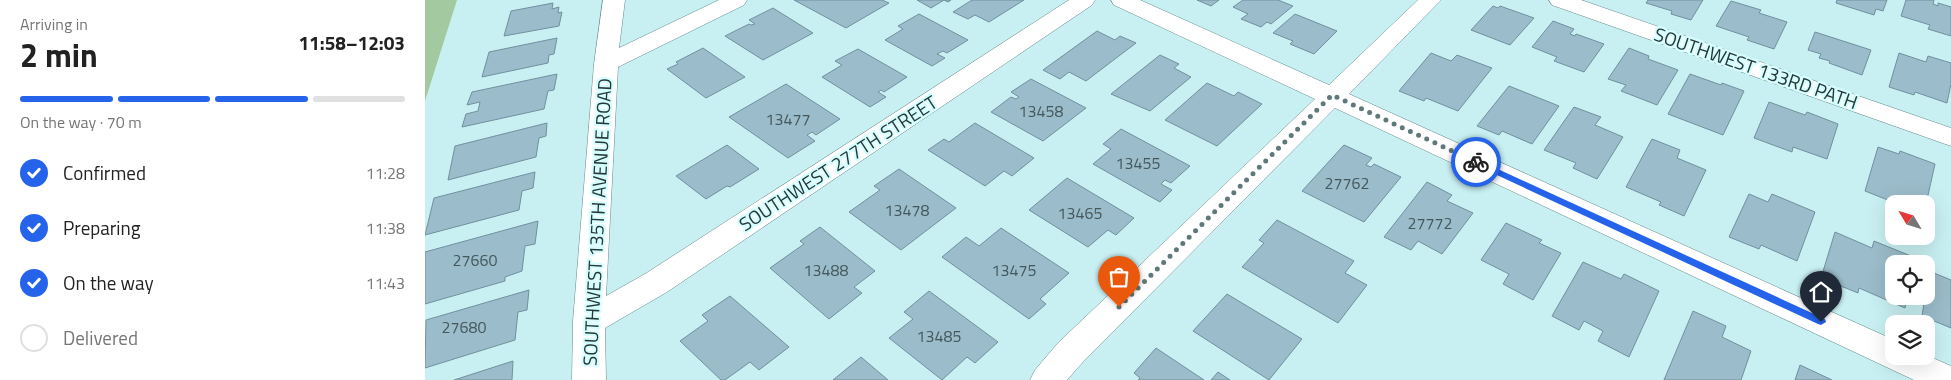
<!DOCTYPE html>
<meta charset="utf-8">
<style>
:root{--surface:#fff;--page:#f2f2f2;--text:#222;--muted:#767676;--line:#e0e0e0;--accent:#2563eb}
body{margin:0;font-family:"Titillium Web",sans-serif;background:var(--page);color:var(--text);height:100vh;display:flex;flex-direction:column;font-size:19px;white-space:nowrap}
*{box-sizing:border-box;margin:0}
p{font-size:16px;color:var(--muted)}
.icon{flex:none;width:28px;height:28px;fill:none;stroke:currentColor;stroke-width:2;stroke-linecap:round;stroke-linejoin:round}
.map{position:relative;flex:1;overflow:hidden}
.panel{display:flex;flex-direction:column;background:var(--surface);width:425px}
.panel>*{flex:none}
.needle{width:32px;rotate:308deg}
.buttons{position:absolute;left:1460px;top:195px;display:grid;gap:10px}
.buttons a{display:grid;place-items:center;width:50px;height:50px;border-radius:10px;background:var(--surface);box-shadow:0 5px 20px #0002;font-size:25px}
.pin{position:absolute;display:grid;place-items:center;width:42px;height:42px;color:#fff;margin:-51px -21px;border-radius:50% 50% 50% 0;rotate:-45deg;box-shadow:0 0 5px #0007}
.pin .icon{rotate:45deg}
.courier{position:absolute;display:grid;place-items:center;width:50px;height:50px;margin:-25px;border:4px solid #2563eb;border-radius:50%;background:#fff;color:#222;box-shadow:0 1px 6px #0007}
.overview em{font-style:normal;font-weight:700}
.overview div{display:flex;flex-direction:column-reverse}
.overview{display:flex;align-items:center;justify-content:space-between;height:85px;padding:0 20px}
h1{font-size:32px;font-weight:700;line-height:38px}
.bar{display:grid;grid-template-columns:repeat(4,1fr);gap:8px 5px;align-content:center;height:60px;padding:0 20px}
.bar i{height:6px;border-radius:4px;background:var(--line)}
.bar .current{background:var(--accent)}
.bar p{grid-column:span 4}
ol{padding:0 20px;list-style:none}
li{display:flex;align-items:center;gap:15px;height:55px}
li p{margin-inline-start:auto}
li .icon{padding:5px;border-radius:50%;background:var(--accent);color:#fff;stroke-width:4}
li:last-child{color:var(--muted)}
li i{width:28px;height:28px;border:2px solid var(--line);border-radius:50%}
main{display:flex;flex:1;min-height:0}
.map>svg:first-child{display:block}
.green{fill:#a2c99f}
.building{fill:#9bbcca;stroke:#70909e}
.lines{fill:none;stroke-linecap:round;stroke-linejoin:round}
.minor-casing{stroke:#658a8b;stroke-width:1}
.minor{fill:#fff;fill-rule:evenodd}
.route{fill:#2563eb}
.done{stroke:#5f7879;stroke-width:5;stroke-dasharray:0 9}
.labels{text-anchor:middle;stroke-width:4.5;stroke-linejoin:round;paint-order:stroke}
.number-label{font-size:16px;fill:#44585c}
.street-label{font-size:19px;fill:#273738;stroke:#d5feff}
</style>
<main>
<section class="panel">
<div class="overview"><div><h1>2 min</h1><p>Arriving in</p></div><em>11:58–12:03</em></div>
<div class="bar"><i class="current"></i><i class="current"></i><i class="current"></i><i></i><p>On the way · 70 m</p></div>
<ol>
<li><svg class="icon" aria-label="check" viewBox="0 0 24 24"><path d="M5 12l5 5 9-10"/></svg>Confirmed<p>11:28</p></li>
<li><svg class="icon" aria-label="check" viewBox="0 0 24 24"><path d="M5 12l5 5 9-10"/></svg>Preparing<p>11:38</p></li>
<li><svg class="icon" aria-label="check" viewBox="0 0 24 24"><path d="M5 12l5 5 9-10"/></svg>On the way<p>11:43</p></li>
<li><i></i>Delivered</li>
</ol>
</section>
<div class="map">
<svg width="1526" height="380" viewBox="0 0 1526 380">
<rect width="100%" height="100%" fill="#c8f0f2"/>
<!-- green -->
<path class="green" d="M0,0H32L0,101Z"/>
<!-- building -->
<g class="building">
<path d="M369,0H457L464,3L421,28Z"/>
<path d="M492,0H526L523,2L519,0L506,8Z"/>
<path d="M547,0H599L564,22L550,15L543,19L528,12Z"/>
<path d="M772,0H794L786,6Z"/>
<path d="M818,0H853L868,6L846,24L842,22L836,27L816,19L823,14L808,7Z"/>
<path d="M1223,0H1278L1266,20L1246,14L1247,11L1221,3Z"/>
<path d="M1412,0H1462L1458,11L1451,9L1449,15L1411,3Z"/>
<path d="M1481,0H1509L1508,4L1513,6V3L1526,7V36L1503,29L1505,25L1476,16Z"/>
<path d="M1306,1L1336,10L1334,13L1362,22L1349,49L1322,40L1324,37L1291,26Z"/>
<path d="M128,3L127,9L134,7L133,13L137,12L134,26L79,36L86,11Z"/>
<path d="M1068,6L1073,8L1075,6L1109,18L1085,45L1046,30Z"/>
<path d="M348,8L388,33L338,60L300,36L324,24L326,25L330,24L324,20Z"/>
<path d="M494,14L543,40L522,53L518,51L512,54L520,58L507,66L460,40L478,29L473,26Z"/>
<path d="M870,14L912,31L889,54L865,44L868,41L848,33Z"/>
<path d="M1128,21L1149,29L1145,34L1150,36L1151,34L1179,44L1159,72L1129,61L1132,57L1107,47Z"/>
<path d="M672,31L690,40L695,36L711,43L661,81L644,72L635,79L618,70Z"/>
<path d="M1390,32L1446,50L1437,75L1404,63L1405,61L1394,58L1396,54L1383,50Z"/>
<path d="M132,38L129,54L124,55L123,63L57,77L64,52Z"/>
<path d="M278,48L320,77L281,98L242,69L253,64L251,62Z"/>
<path d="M1204,48L1224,56L1223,59L1253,70L1232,105L1196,91L1201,85L1183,79Z"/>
<path d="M433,49L482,77L459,92L456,90L453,92L461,97L445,107L397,77L417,65L410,61Z"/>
<path d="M1006,53L1026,61L1032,55L1067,68L1033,111L1001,98L999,101L974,91Z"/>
<path d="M1474,53L1501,62L1503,56L1526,63V84L1522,103L1490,92L1489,95L1464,87Z"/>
<path d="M735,55L754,64L749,68L766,77L725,111L686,94Z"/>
<path d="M132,74L129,90L123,91L119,109L37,127L41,114L53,111L55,102L42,105L47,92Z"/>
<path d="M1265,74L1296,85L1297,83L1319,91L1298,135L1243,114Z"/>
<path d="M606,79L661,108L618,141L566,112L586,97L591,99L594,97L586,92Z"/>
<path d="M782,83L809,96L813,92L837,104L792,146L740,120Z"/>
<path d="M361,84L415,119L391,135L387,132L382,135L390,141L363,158L304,117Z"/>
<path d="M1084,86L1134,106L1107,144L1077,131L1074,135L1052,126Z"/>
<path d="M1344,102L1380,115L1382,112L1413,124L1402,159L1368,147L1367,152L1329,138Z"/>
<path d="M1149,107L1176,117L1170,125L1198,137L1172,179L1148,168L1151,163L1119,150Z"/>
<path d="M122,123L121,136L114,138L111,157L23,180L30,146Z"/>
<path d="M550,123L609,158L587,176L579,171L560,186L503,150L519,139L524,142Z"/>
<path d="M696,129L765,166L746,183L740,180L736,184L747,190L735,202L668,164L686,149L678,144Z"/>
<path d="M1227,139L1255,150L1252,158L1281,170L1259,216L1234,205L1236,202L1201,187Z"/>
<path d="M302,145L334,169L305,187L302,186L281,199L251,176Z"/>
<path d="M919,145L947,158L941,165L946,167L949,164L976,177L939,222L877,191Z"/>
<path d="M1453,147L1474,154L1475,151L1510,164L1501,204H1473L1440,191Z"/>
<path d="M474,169L531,208L476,250L424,212L455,190L449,186Z"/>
<path d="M110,172L108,188L97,191L94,210L0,235L9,198Z"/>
<path d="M642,178L709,218L691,235L683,230L663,247L604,210Z"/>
<path d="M1002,182L1027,195L1022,201L1048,213L1017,254L993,241L986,250L959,237Z"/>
<path d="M1324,194L1343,202L1347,194L1390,212L1372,261L1336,245L1334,249L1304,237Z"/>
<path d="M852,220L929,261L920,273L942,285L913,323L817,267L839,243L834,240Z"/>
<path d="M113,221L110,244L100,246L97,271L80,277V281L0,304V252Z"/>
<path d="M1081,223L1117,240L1114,243L1136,253L1108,300L1078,284L1084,274L1056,260Z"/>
<path d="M395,227L450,271L429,287L437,293L404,319L345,268L379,244L375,241Z"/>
<path d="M576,228L644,273L615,299L621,304L604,319L517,257L541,237L554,246Z"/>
<path d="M1410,232L1447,248L1449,241L1491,258L1490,264H1469V296H1483L1480,308L1434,288L1433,293L1396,278Z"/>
<path d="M1158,262L1196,279L1199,274L1234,291L1204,357L1173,341L1178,331L1159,321L1154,330L1127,316Z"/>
<path d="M1504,271L1526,280V328L1497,316Z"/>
<path d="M104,290L102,310L93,312L90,340L0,368L1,320Z"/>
<path d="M504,291L573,342L550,363L542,357L517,380L464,338L488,319L479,312Z"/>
<path d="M802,294L877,339L844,380L768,331Z"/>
<path d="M305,296L364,347L334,370L325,362L300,380H296L255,341L283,321L277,315Z"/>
<path d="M1268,311L1301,326L1297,337L1326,351L1316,380H1239Z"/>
<path d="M731,348L779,380H713L715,378L709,373Z"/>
<path d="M436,357L463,380H408Z"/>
<path d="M88,361L87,380H29Z"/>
<path d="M1375,365L1407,380H1370Z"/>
<path d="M793,372L805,380H786Z"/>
</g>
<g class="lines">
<!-- minor casing -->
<g class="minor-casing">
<g id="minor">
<path d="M178,0H200L194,48L294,0H322L319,5L193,67L181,296L220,274L644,0H670L667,5L242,292L180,328L181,380H147L148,321L169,64Z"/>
<path d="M686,0H715L904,85L993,0H1016L924,94L1469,340V356H1501V355L1526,366V380H1489L910,108L657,363L642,380H605L610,370L633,343L890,99L689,5Z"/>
<path d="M1124,0H1156L1526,128V146L1127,5Z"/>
</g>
</g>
<!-- minor -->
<use href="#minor" class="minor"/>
</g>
<!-- route -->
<path class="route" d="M1051,159L1400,319L1401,322L1396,325L1393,324L1048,164V160Z"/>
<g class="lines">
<!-- done -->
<path class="done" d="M694,307L907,95L1051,162"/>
</g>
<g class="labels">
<!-- number labels -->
<g class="number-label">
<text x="616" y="117">13458</text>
<text x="363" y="125">13477</text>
<text x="713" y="169">13455</text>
<text x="922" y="189">27762</text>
<text x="482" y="216">13478</text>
<text x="655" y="219">13465</text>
<text x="1005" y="229">27772</text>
<text x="50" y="266">27660</text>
<text x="401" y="276">13488</text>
<text x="589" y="276">13475</text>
<text x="39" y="333">27680</text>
<text x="514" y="342">13485</text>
</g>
<!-- street labels -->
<g class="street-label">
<text transform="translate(1331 68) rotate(19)" y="7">SOUTHWEST 133RD PATH</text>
<text transform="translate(413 163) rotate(-33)" y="7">SOUTHWEST 277TH STREET</text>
<text transform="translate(172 222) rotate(-87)" y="7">SOUTHWEST 135TH AVENUE ROAD</text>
</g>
</g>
</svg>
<div class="buttons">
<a><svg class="needle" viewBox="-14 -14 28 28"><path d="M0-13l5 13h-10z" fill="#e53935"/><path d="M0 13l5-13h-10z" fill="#767676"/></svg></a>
<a><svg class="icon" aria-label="locate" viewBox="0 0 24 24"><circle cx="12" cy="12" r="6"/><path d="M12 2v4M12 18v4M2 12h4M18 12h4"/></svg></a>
<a><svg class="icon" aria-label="layers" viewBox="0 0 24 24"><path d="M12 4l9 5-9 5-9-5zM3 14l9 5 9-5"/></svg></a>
</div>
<div class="pin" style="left:694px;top:307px;background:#ea580c"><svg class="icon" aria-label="bag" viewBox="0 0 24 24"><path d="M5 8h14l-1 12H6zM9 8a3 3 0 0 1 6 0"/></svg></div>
<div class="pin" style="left:1396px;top:322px;background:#1f2937"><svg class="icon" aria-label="home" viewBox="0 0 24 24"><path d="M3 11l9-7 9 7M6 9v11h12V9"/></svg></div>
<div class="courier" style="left:1051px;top:162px"><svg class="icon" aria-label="bike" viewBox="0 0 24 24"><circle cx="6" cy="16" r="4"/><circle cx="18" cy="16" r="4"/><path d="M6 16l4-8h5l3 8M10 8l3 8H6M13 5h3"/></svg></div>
</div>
</main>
